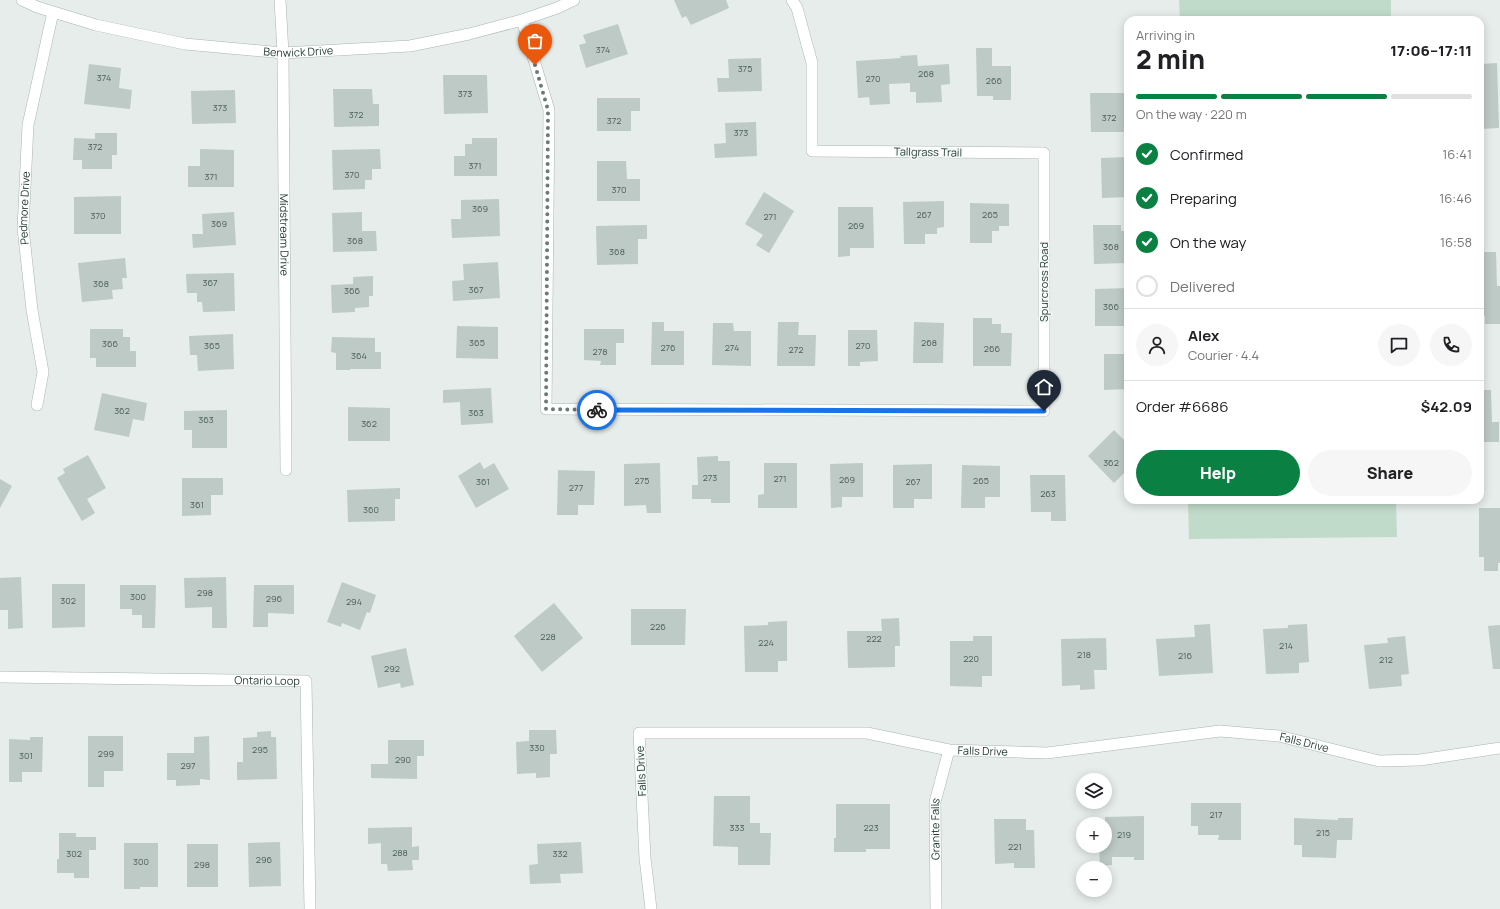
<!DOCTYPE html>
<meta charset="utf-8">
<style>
:root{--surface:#fff;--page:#f6f6f6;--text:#202124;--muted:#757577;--line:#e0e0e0;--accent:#0b8043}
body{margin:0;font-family:Manrope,sans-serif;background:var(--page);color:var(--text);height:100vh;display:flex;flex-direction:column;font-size:15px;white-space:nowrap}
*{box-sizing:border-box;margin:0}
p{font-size:13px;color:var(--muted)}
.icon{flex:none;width:22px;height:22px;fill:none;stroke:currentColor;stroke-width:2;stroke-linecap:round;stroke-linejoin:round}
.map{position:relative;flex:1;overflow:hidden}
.sheet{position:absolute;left:1124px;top:16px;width:360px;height:488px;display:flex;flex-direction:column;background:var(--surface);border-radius:12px;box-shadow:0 2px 10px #0003}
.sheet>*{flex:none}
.buttons{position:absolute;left:1076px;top:773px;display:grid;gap:8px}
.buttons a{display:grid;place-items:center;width:36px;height:36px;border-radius:50%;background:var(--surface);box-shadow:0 2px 10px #0003;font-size:20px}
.pin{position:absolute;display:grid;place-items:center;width:34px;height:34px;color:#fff;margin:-41px -17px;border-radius:50% 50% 50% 0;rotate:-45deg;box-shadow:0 0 4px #0007}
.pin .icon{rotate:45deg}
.courier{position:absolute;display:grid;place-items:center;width:40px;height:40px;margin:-20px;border:3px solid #1a73e8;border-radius:50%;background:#fff;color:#222;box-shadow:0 1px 5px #0007}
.summary em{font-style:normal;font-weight:800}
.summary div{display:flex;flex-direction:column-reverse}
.summary{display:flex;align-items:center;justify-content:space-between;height:68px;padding:0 12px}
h1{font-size:26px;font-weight:800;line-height:30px}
.bar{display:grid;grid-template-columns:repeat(4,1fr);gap:6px 4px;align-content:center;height:48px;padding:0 12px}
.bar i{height:5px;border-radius:3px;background:var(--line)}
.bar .on{background:var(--accent)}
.bar p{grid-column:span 4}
.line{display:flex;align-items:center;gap:10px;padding:0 12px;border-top:1px solid var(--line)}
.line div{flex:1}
.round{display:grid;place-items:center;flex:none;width:42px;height:42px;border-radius:21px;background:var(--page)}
ol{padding:0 12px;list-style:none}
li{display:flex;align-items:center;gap:12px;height:44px}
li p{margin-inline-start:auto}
li .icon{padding:4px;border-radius:50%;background:var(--accent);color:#fff;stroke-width:4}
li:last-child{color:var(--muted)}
li i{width:22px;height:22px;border:2px solid var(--line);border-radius:50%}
.primary-button{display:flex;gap:8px;margin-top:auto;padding:8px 12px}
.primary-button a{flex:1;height:46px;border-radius:24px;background:var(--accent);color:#fff;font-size:16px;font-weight:800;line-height:46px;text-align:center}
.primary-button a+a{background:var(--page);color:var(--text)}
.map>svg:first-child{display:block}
.green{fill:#c1dbca}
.building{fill:#becac6}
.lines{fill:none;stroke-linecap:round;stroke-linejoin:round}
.minor-casing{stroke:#a9b5b1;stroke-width:12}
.minor{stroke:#fff;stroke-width:11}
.done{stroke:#697b76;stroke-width:4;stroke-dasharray:0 7.2}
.route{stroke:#1a73e8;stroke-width:5}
.labels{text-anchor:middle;stroke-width:3;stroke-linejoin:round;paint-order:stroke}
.number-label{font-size:9px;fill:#4c605c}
.street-label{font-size:11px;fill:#263d38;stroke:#f6faf8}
</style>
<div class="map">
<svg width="1500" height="909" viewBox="0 0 1500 909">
<rect width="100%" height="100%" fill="#e6edea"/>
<!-- green -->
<g class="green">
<path d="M1179,0H1391V20H1180Z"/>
<path d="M1188,500H1396L1397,537L1189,539Z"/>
</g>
<!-- building -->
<g class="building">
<path d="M674,0H726L729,8L691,25L686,16L682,18Z"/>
<path d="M618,24L628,54L586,68L579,45L586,43L583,35Z"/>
<path d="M976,48H992V66H1011V100H993V96H977Z"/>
<path d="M917,55L918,66L949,64L950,84L941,85L942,102L916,103V92H910V83L889,84L890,104L870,105L869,97L858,98L856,61L901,58L900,56Z"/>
<path d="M761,58L762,91L718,92L717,78H729L728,59Z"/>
<path d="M1497,63L1499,128L1480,129L1481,64Z"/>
<path d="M89,64L121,68L119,88L132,90L130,109L84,104Z"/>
<path d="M443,75H487L488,113L444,114Z"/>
<path d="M333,89H372L373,104H379V126L334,127Z"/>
<path d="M235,90L236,123L192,124L191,91Z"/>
<path d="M1090,93H1124V104H1128V132H1091Z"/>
<path d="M597,98H640V111H631V131H597Z"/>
<path d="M756,122L757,156L715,158L714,144L726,143L725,123Z"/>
<path d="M95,133H117V155H112V169H82V160H73L74,138L95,139Z"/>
<path d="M472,138H497V176H454V156H465V144H472Z"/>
<path d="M200,149L234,150V187H188V166H200Z"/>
<path d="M380,149L381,169H372V180H365V189L333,190L332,150Z"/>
<path d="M1128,157V197L1102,198L1101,158Z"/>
<path d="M597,161H626L627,179H640V201H597Z"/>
<path d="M764,192L794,211L769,253L756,245L763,235L745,224Z"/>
<path d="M121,196V234H74V197Z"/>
<path d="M499,199L500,236L452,238L451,219H461V200Z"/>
<path d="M944,201V227L937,228V234H925V244H904L903,202Z"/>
<path d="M970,203L1009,204V226H999V231H992V243H970Z"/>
<path d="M838,207H873L874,248H850V256L838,257Z"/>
<path d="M234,212L236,245L193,248L192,234H203L202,214Z"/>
<path d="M362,212V231H376L377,251L333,252L332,213Z"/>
<path d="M647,225V239H638V264L597,265L596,226Z"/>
<path d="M1093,225H1121V231H1128V263L1094,264Z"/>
<path d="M1480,252H1496L1497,286H1500V324H1485V316H1480Z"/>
<path d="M125,258L127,278H122L123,289L112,290L113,299L82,302L78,263Z"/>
<path d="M498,262L500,298L453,301L452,281L464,280L463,264Z"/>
<path d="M234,273L235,311L203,312L202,302H197V293H187L186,274Z"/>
<path d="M373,276V296H369V307L355,308V312L332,313L331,285L353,284V277Z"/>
<path d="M1128,288V326H1095V289Z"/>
<path d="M973,318H992V324H1001V333H1012L1011,366H973Z"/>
<path d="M652,322H664V331H684V365H651Z"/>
<path d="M778,322H799L798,335H816L815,366H777Z"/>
<path d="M914,322L944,323L943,363H913Z"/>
<path d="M713,323H733L734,331H751V366L712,365Z"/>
<path d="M457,326L498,327V359L456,358Z"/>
<path d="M90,329H123V337H130V351H136V367H96V358H90Z"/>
<path d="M584,329H624V343H616V365H600L601,361L584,360Z"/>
<path d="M848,330H877L878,361L860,362V366H848Z"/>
<path d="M233,334L234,369L198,371L197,355H190L189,336Z"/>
<path d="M332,337L375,338V352H381V369H350V370H336V353L331,352Z"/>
<path d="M1104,354H1128V389L1104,390Z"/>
<path d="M491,388L493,423L461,425L460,402L443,403V390Z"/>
<path d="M1480,390H1491L1492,422H1499V442H1480Z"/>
<path d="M102,393L147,403L144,421L133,419L129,437L94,430Z"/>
<path d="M348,407L390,408V441H348Z"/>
<path d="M227,410V448H192V430H184V411Z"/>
<path d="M1114,430L1128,444V469L1114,483L1088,456Z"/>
<path d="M88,455L106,488L87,499L95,513L82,521L57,478L65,473L63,469Z"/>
<path d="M718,456V461H730V503H711V499H692V485H698L697,457Z"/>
<path d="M480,462L484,469L494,463L509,489L476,508L458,476Z"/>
<path d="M660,463L661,513H647L646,505L624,506V464Z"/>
<path d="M764,463H797V508H758V495L764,494Z"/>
<path d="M863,463V497H842V507L831,508L830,464Z"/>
<path d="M932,464V499H914V508H893V465Z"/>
<path d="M962,465L1000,466V497H985V508H961Z"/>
<path d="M558,470L595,471L594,505H578V515H557Z"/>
<path d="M1030,475H1065L1066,521H1051V512H1031Z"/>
<path d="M182,478H223V495H211V515L182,516Z"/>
<path d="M0,479L12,486L0,508Z"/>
<path d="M400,488V499H395V521L348,522L347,490Z"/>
<path d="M1479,508H1500V563H1498V571H1484V557H1479Z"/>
<path d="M21,577L23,628L8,629V610H0V578Z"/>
<path d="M226,577L227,628H212V607L185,608L184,578Z"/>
<path d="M342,582L376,595L370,613L367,612L360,630L342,623L341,627L327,622Z"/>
<path d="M52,584H85V627L52,628Z"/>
<path d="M120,585H156L155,628H142V615H132V609H120Z"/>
<path d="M254,585H294V614L268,613V627H253Z"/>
<path d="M554,603L583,638L542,672L514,636Z"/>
<path d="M631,609H686L685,645H631Z"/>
<path d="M899,618L900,646H895V667L848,668L847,631H882L881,619Z"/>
<path d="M787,621V661H778V672H745L744,626L768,625V622Z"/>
<path d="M1210,624L1213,673L1159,676L1156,639L1195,637L1194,625Z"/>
<path d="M1307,624L1309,662L1299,663V673L1266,674L1263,629L1288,628V625Z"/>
<path d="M1500,625V669H1493L1488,626Z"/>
<path d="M973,636H992V676H982V687L950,686V641H973Z"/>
<path d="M1405,636L1409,674L1401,675L1402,686L1369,689L1364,645L1388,643L1387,638Z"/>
<path d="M1106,638L1107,670H1094L1095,689L1080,690V685L1062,686L1061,639Z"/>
<path d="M406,648L414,685L401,688L400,683L378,688L371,656Z"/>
<path d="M529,730H556L557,754H550V777L536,778V773L517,774L516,742L529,741Z"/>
<path d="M271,731V737H276L277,779L237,780V762H243V738L257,737V732Z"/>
<path d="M88,736H123V771H104V787H88Z"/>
<path d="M209,736L210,780L200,779V785L176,786V780H167V753H194V737Z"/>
<path d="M30,737H43L42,772H22V782H9V739L30,740Z"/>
<path d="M388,740H424V756H417V779L371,778V764H388Z"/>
<path d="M714,796H750V823H760V833H771L770,865H738V847L713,846Z"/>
<path d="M1191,803H1241V840H1218L1219,835H1198V826H1191Z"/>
<path d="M836,804H890V849H866V852H834V838H836Z"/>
<path d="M1144,816V860H1134V857H1112V865L1100,866L1099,846H1105V817Z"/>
<path d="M1294,818L1338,820V818H1353L1352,840H1337L1336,858L1302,857V845H1294Z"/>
<path d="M994,819H1026V830H1034L1035,868H1014V863L995,864Z"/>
<path d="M412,827V847L419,846V860H412L413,870L388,871L387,864H381V843L368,844V828Z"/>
<path d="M59,833H76V837H96V850H89V878H74V873H57V859H59Z"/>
<path d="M280,842L281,886L249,887L248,843Z"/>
<path d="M581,842L583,873L560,874L561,883L530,884L529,865L538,864L537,844Z"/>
<path d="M124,843H158V887H140V889H124Z"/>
<rect x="187" y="844" width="31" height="43"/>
</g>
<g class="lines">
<!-- minor casing -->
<g class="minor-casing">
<g id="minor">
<path id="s1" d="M22,0L37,7L96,25L185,44L283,53L410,46L469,34L522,20L557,8L574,0"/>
<path id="s2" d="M280,0L283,53L286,470"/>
<path d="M522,20L549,110L546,409L1044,411V153L812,151V63L797,8L792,0"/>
<path id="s3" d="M37,405L43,372L32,310L23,228L28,125L53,12"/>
<path id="s4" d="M0,677L306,681L310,909"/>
<path id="s5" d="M651,909L645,858L639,733H867L949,750L1047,753L1220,731L1279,736L1379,761L1420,760L1500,748"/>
<path id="s6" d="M936,909L935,802L949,750"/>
</g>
</g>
<!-- minor -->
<use href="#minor" class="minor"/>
</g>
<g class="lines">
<!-- done -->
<path class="done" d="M535,65L548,110L546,409L597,410"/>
<!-- route -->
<path class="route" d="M597,410L1044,411"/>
</g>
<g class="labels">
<!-- number labels -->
<g class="number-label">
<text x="603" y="53">374</text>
<text x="745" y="72">375</text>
<text x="926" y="77">268</text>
<text x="104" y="81">374</text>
<text x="873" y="82">270</text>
<text x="994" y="84">266</text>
<text x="465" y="97">373</text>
<text x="220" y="111">373</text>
<text x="356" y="118">372</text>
<text x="1109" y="121">372</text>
<text x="614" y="124">372</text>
<text x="741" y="136">373</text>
<text x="95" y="150">372</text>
<text x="475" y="169">371</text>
<text x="352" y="178">370</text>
<text x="211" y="180">371</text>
<text x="619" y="193">370</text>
<text x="480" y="212">369</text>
<text x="924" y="218">267</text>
<text x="990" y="218">265</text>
<text x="98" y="219">370</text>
<text x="770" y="220">271</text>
<text x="219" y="227">369</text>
<text x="856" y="229">269</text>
<text x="355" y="244">368</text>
<text x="1111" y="250">368</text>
<text x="617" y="255">368</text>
<text x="210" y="286">367</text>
<text x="101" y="287">368</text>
<text x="476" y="293">367</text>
<text x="352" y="294">366</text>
<text x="1111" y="310">366</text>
<text x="477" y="346">365</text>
<text x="929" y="346">268</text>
<text x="110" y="347">366</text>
<text x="212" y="349">365</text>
<text x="863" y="349">270</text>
<text x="668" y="351">276</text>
<text x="732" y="351">274</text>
<text x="992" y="352">266</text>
<text x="796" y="353">272</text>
<text x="600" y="355">278</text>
<text x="359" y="359">364</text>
<text x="122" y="414">362</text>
<text x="476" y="416">363</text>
<text x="206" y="423">363</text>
<text x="369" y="427">362</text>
<text x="1111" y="466">362</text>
<text x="710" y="481">273</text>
<text x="780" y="482">271</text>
<text x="847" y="483">269</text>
<text x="642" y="484">275</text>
<text x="981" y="484">265</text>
<text x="483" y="485">361</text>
<text x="913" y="485">267</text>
<text x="576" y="491">277</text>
<text x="1048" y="497">263</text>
<text x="197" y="508">361</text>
<text x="371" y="513">360</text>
<text x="205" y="596">298</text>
<text x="138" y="600">300</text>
<text x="274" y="602">296</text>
<text x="68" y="604">302</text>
<text x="354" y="605">294</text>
<text x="658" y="630">226</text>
<text x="548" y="640">228</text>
<text x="874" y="642">222</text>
<text x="766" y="646">224</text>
<text x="1286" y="649">214</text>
<text x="1084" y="658">218</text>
<text x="1185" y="659">216</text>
<text x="971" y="662">220</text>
<text x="1386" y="663">212</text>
<text x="392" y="672">292</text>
<text x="537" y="751">330</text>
<text x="260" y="753">295</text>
<text x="106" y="757">299</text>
<text x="26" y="759">301</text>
<text x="403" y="763">290</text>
<text x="188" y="769">297</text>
<text x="1216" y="818">217</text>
<text x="737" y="831">333</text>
<text x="871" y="831">223</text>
<text x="1323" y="836">215</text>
<text x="1124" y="838">219</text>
<text x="1015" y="850">221</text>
<text x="400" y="856">288</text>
<text x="74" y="857">302</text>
<text x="560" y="857">332</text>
<text x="264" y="863">296</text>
<text x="141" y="865">300</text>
<text x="202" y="868">298</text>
</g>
<!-- street labels -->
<g class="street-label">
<text dy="4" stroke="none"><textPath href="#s1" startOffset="283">Benwick Drive</textPath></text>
<text transform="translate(928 152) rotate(1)" y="4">Tallgrass Trail</text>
<text dy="4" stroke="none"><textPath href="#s3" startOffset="199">Pedmore Drive</textPath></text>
<text dy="4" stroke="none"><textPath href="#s2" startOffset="235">Midstream Drive</textPath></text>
<text transform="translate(1044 282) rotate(-90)" y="4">Spurcross Road</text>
<text dy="4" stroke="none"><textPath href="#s4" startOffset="267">Ontario Loop</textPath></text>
<text dy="4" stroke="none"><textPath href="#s5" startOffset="846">Falls Drive</textPath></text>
<text dy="4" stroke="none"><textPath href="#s5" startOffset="522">Falls Drive</textPath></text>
<text transform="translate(641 771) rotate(-93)" y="4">Falls Drive</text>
<text dy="4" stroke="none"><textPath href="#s6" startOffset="80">Granite Falls</textPath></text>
</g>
</g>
</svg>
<div class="buttons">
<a><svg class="icon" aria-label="layers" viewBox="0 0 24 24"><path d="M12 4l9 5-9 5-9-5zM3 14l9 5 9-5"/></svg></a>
<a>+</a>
<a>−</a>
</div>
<div class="pin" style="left:535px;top:65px;background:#ea580c"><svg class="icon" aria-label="bag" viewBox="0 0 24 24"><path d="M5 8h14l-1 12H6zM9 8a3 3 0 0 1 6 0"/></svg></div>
<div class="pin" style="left:1044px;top:411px;background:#1f2937"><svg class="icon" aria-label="home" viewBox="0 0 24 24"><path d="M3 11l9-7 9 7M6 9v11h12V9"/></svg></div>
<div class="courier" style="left:597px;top:410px"><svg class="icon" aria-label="bike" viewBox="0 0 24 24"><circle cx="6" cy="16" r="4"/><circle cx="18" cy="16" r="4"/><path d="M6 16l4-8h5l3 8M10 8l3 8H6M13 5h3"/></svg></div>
<section class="sheet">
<div class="summary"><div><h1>2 min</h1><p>Arriving in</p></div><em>17:06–17:11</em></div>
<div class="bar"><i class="on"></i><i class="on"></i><i class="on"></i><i></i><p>On the way · 220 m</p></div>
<ol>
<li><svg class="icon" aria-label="check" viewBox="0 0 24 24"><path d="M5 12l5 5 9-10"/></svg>Confirmed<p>16:41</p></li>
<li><svg class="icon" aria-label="check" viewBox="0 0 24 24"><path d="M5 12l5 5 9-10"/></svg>Preparing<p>16:46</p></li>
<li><svg class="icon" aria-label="check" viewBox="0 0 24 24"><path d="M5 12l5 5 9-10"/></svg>On the way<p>16:58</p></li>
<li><i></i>Delivered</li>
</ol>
<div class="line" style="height:72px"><a class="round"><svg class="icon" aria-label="person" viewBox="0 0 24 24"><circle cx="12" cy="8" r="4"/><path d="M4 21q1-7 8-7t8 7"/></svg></a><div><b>Alex</b><p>Courier · 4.4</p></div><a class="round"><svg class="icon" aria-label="chat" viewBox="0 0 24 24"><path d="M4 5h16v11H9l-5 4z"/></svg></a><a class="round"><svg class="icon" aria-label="phone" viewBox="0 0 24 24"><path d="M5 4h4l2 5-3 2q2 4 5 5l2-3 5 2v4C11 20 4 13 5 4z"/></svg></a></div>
<div class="line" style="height:52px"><div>Order #6686</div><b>$42.09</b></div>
<div class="primary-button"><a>Help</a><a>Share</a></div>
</section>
</div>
